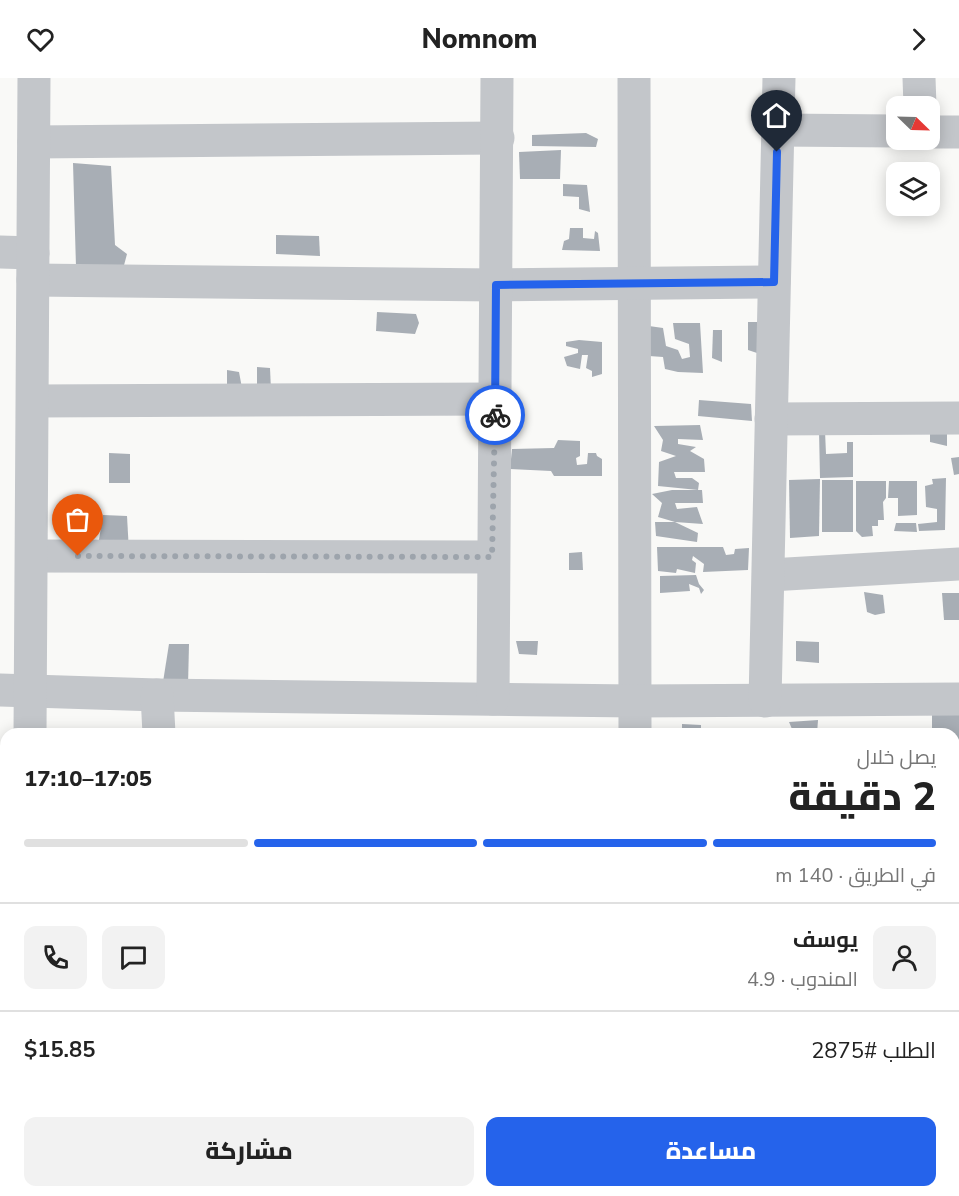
<!DOCTYPE html>
<html lang="ar">
<meta charset="utf-8">
<style>
:root{--surface:#fff;--page:#f2f2f2;--text:#222;--muted:#767676;--line:#e0e0e0;--accent:#2563eb}
body{margin:0;font-family:"Nunito Sans",Cairo,sans-serif;background:var(--page);color:var(--text);direction:rtl;height:100vh;display:flex;flex-direction:column;font-size:22px;white-space:nowrap}
*{box-sizing:border-box;margin:0}
p{font-size:20px;color:var(--muted)}
.icon{flex:none;width:33px;height:33px;fill:none;stroke:currentColor;stroke-width:2;stroke-linecap:round;stroke-linejoin:round}
.map{position:relative;flex:1;overflow:hidden;direction:ltr}
.panel{position:absolute;left:0px;top:650px;width:960px;height:470px;display:flex;flex-direction:column;background:var(--surface);border-radius:18px 18px 0 0;box-shadow:0 3px 15px #0003;direction:rtl}
.panel>*{flex:none}
.needle{width:39px;rotate:113deg}
.buttons{position:absolute;left:886px;top:18px;display:grid;gap:12px}
.buttons a{display:grid;place-items:center;width:54px;height:54px;border-radius:12px;background:var(--surface);box-shadow:0 3px 15px #0003;font-size:30px}
.pin{position:absolute;display:grid;place-items:center;width:51px;height:51px;color:#fff;margin:-62px -26px;border-radius:50% 50% 50% 0;rotate:-45deg;box-shadow:0 0 6px #0007}
.pin .icon{rotate:45deg}
.courier{position:absolute;display:grid;place-items:center;width:60px;height:60px;margin:-30px;border:4px solid #2563eb;border-radius:50%;background:#fff;color:#222;box-shadow:0 2px 8px #0007}
.head em{font-style:normal;font-weight:800}
.head div{display:flex;flex-direction:column-reverse}
.head{display:flex;align-items:center;justify-content:space-between;height:102px;padding:0 24px}
h1{font-size:39px;font-weight:800;line-height:45px}
.bar{display:grid;grid-template-columns:repeat(4,1fr);gap:9px 6px;align-content:center;height:72px;padding:0 24px}
.bar i{height:8px;border-radius:4px;background:var(--line)}
.bar .on{background:var(--accent)}
.bar p{grid-column:span 4}
.line{display:flex;align-items:center;gap:15px;padding:0 24px;border-top:2px solid var(--line)}
.line div{flex:1}
.round{display:grid;place-items:center;flex:none;width:63px;height:63px;border-radius:12px;background:var(--page)}
.cta{display:flex;gap:12px;margin-top:auto;padding:12px 24px}
.cta a{flex:1;height:69px;border-radius:12px;background:var(--accent);color:#fff;font-size:24px;font-weight:800;line-height:69px;text-align:center}
.cta a+a{background:var(--page);color:var(--text)}
header{display:flex;justify-content:space-between;align-items:center;height:78px;padding:0 24px;background:var(--surface);font-size:27px;font-weight:800}
.map>svg:first-child{display:block}
.building{fill:#a8aeb5}
.lines{fill:none;stroke-linecap:round;stroke-linejoin:round}
.minor{stroke:#c3c6ca;stroke-width:33}
.done{stroke:#9da4ac;stroke-width:6;stroke-dasharray:0 10.8}
.route{stroke:#2563eb;stroke-width:8}
</style>
<header><svg class="icon" aria-label="forward" viewBox="0 0 24 24"><path d="M9 5l7 7-7 7"/></svg>Nomnom<svg class="icon" aria-label="heart" viewBox="0 0 24 24"><path d="M12 20l-8-8c-3-5 5-10 8-4 3-6 11-1 8 4z"/></svg></header>
<div class="map">
<svg width="959" height="1118" viewBox="0 0 959 1118">
<rect width="100%" height="100%" fill="#f9f9f7"/>
<!-- building -->
<g class="building">
<path d="M586,55L598,61L596,69L532,68V57Z"/>
<path d="M561,72L560,101H520L519,74Z"/>
<path d="M73,85L111,88L115,167L127,176L123,191L76,189Z"/>
<path d="M563,106L587,107L590,134L579,131V119L563,118Z"/>
<path d="M570,150H583V160L594,161L595,153L598,155L600,173L562,172L564,163L569,161Z"/>
<path d="M276,157L319,158L320,178L276,176Z"/>
<path d="M377,234L416,236L419,245L415,256L376,253Z"/>
<path d="M748,244H757V275L748,272Z"/>
<path d="M673,245H700L703,295L678,294L665,291L663,279L649,278V248L663,250L666,268L678,272L682,281L690,279L689,266L675,261Z"/>
<path d="M713,252H722V284L712,280Z"/>
<path d="M579,262L602,264V296L592,299V293L586,290L588,277H582L580,291L567,288L564,279L578,275V271L566,268V264Z"/>
<path d="M257,289L270,290L271,312H257Z"/>
<path d="M227,292L239,294L242,310L227,309Z"/>
<path d="M699,322L751,326L752,343L698,338Z"/>
<path d="M700,347L703,362L678,361V366L696,369L690,373L704,381L705,394H674L676,400H692L699,405L698,412H702L703,425H675L677,431L697,429L703,446L675,444L658,439L662,425L652,416L672,412H698L658,408L659,384L676,378L661,373L663,362L654,348Z"/>
<path d="M947,350V368L930,364V356Z"/>
<path d="M819,352L825,353L826,376L847,375V364H853V399L820,400Z"/>
<path d="M558,362L580,363V378L576,380L577,387L587,386L588,375H596L597,378L602,381V398H554L551,393L510,391L512,371L554,370Z"/>
<path d="M109,375L130,376V405H109Z"/>
<path d="M959,379V396L954,397L951,380Z"/>
<path d="M946,400L945,452L919,453L918,446L937,444V431L926,429L925,408L933,406L932,401Z"/>
<path d="M820,401L819,458L790,460L789,402Z"/>
<rect x="822" y="402" width="31" height="52"/>
<path d="M856,403H886V420L883,424L884,442H878V448H872L873,458L862,459L856,453Z"/>
<path d="M889,403H917V437L898,438V420H888Z"/>
<path d="M103,437L127,438L129,474H97Z"/>
<path d="M655,444H675L698,455L697,464L656,458Z"/>
<path d="M896,445H916L917,454L894,453Z"/>
<path d="M657,469H723L726,477L734,476L735,471L749,470L748,492L703,494L704,486L693,478L692,482L696,485L695,495L677,491L676,495L658,493Z"/>
<path d="M582,474L583,492H569V475Z"/>
<path d="M696,497L699,506L704,512L701,516L699,510L689,506L690,513L660,515V498Z"/>
<path d="M864,514L883,517L885,535L875,537L867,534Z"/>
<path d="M942,515H959V542H944Z"/>
<path d="M516,563H538L537,577L519,576Z"/>
<path d="M796,563L819,564V585L796,583Z"/>
<path d="M169,566H189L188,608L163,604Z"/>
<path d="M932,629L959,633V680H954V656L932,655Z"/>
<path d="M818,642L817,656H801L792,651L789,644Z"/>
<path d="M682,646L701,647V656H682Z"/>
</g>
<g class="lines">
<!-- minor -->
<g class="minor">
<path d="M634,0L635,656"/>
<path d="M919,0L920,28"/>
<path d="M778,52L897,53"/>
<path d="M930,54H959"/>
<path d="M34,64L498,60"/>
<path d="M0,174L33,175"/>
<path d="M33,202L496,207L774,204"/>
<path d="M33,323L496,321"/>
<path d="M771,341L959,340"/>
<path d="M32,478L492,479"/>
<path d="M770,497L959,486"/>
<path d="M0,612L157,617L635,623L959,621"/>
<path d="M157,617L159,656"/>
<path d="M493,621L497,0"/>
<path d="M765,623L779,0"/>
<path d="M30,656L34,0"/>
<path d="M0,789H6"/>
<path d="M954,799H959"/>
<path d="M148,1118V1113"/>
</g>
</g>
<g class="lines">
<!-- done -->
<path class="done" d="M78,478L492,479L495,337"/>
<!-- route -->
<path class="route" d="M495,337L496,207L774,204L777,74"/>
</g>
</svg>
<div class="buttons">
<a><svg class="needle" viewBox="-14 -14 28 28"><path d="M0-13l5 13h-10z" fill="#e53935"/><path d="M0 13l5-13h-10z" fill="#767676"/></svg></a>
<a><svg class="icon" aria-label="layers" viewBox="0 0 24 24"><path d="M12 4l9 5-9 5-9-5zM3 14l9 5 9-5"/></svg></a>
</div>
<div class="pin" style="left:78px;top:478px;background:#ea580c"><svg class="icon" aria-label="bag" viewBox="0 0 24 24"><path d="M5 8h14l-1 12H6zM9 8a3 3 0 0 1 6 0"/></svg></div>
<div class="pin" style="left:777px;top:74px;background:#1f2937"><svg class="icon" aria-label="home" viewBox="0 0 24 24"><path d="M3 11l9-7 9 7M6 9v11h12V9"/></svg></div>
<div class="courier" style="left:495px;top:337px"><svg class="icon" aria-label="bike" viewBox="0 0 24 24"><circle cx="6" cy="16" r="4"/><circle cx="18" cy="16" r="4"/><path d="M6 16l4-8h5l3 8M10 8l3 8H6M13 5h3"/></svg></div>
<section class="panel">
<div class="head"><div><h1>2 دقيقة</h1><p>يصل خلال</p></div><em>17:05–17:10</em></div>
<div class="bar"><i class="on"></i><i class="on"></i><i class="on"></i><i></i><p>في الطريق · 140 m</p></div>
<div class="line" style="height:108px"><a class="round"><svg class="icon" aria-label="person" viewBox="0 0 24 24"><circle cx="12" cy="8" r="4"/><path d="M4 21q1-7 8-7t8 7"/></svg></a><div><b>يوسف</b><p>المندوب · 4.9</p></div><a class="round"><svg class="icon" aria-label="chat" viewBox="0 0 24 24"><path d="M4 5h16v11H9l-5 4z"/></svg></a><a class="round"><svg class="icon" aria-label="phone" viewBox="0 0 24 24"><path d="M5 4h4l2 5-3 2q2 4 5 5l2-3 5 2v4C11 20 4 13 5 4z"/></svg></a></div>
<div class="line" style="height:78px"><div>الطلب #2875</div><b>$15.85</b></div>
<div class="cta"><a>مساعدة</a><a>مشاركة</a></div>
</section>
</div>
